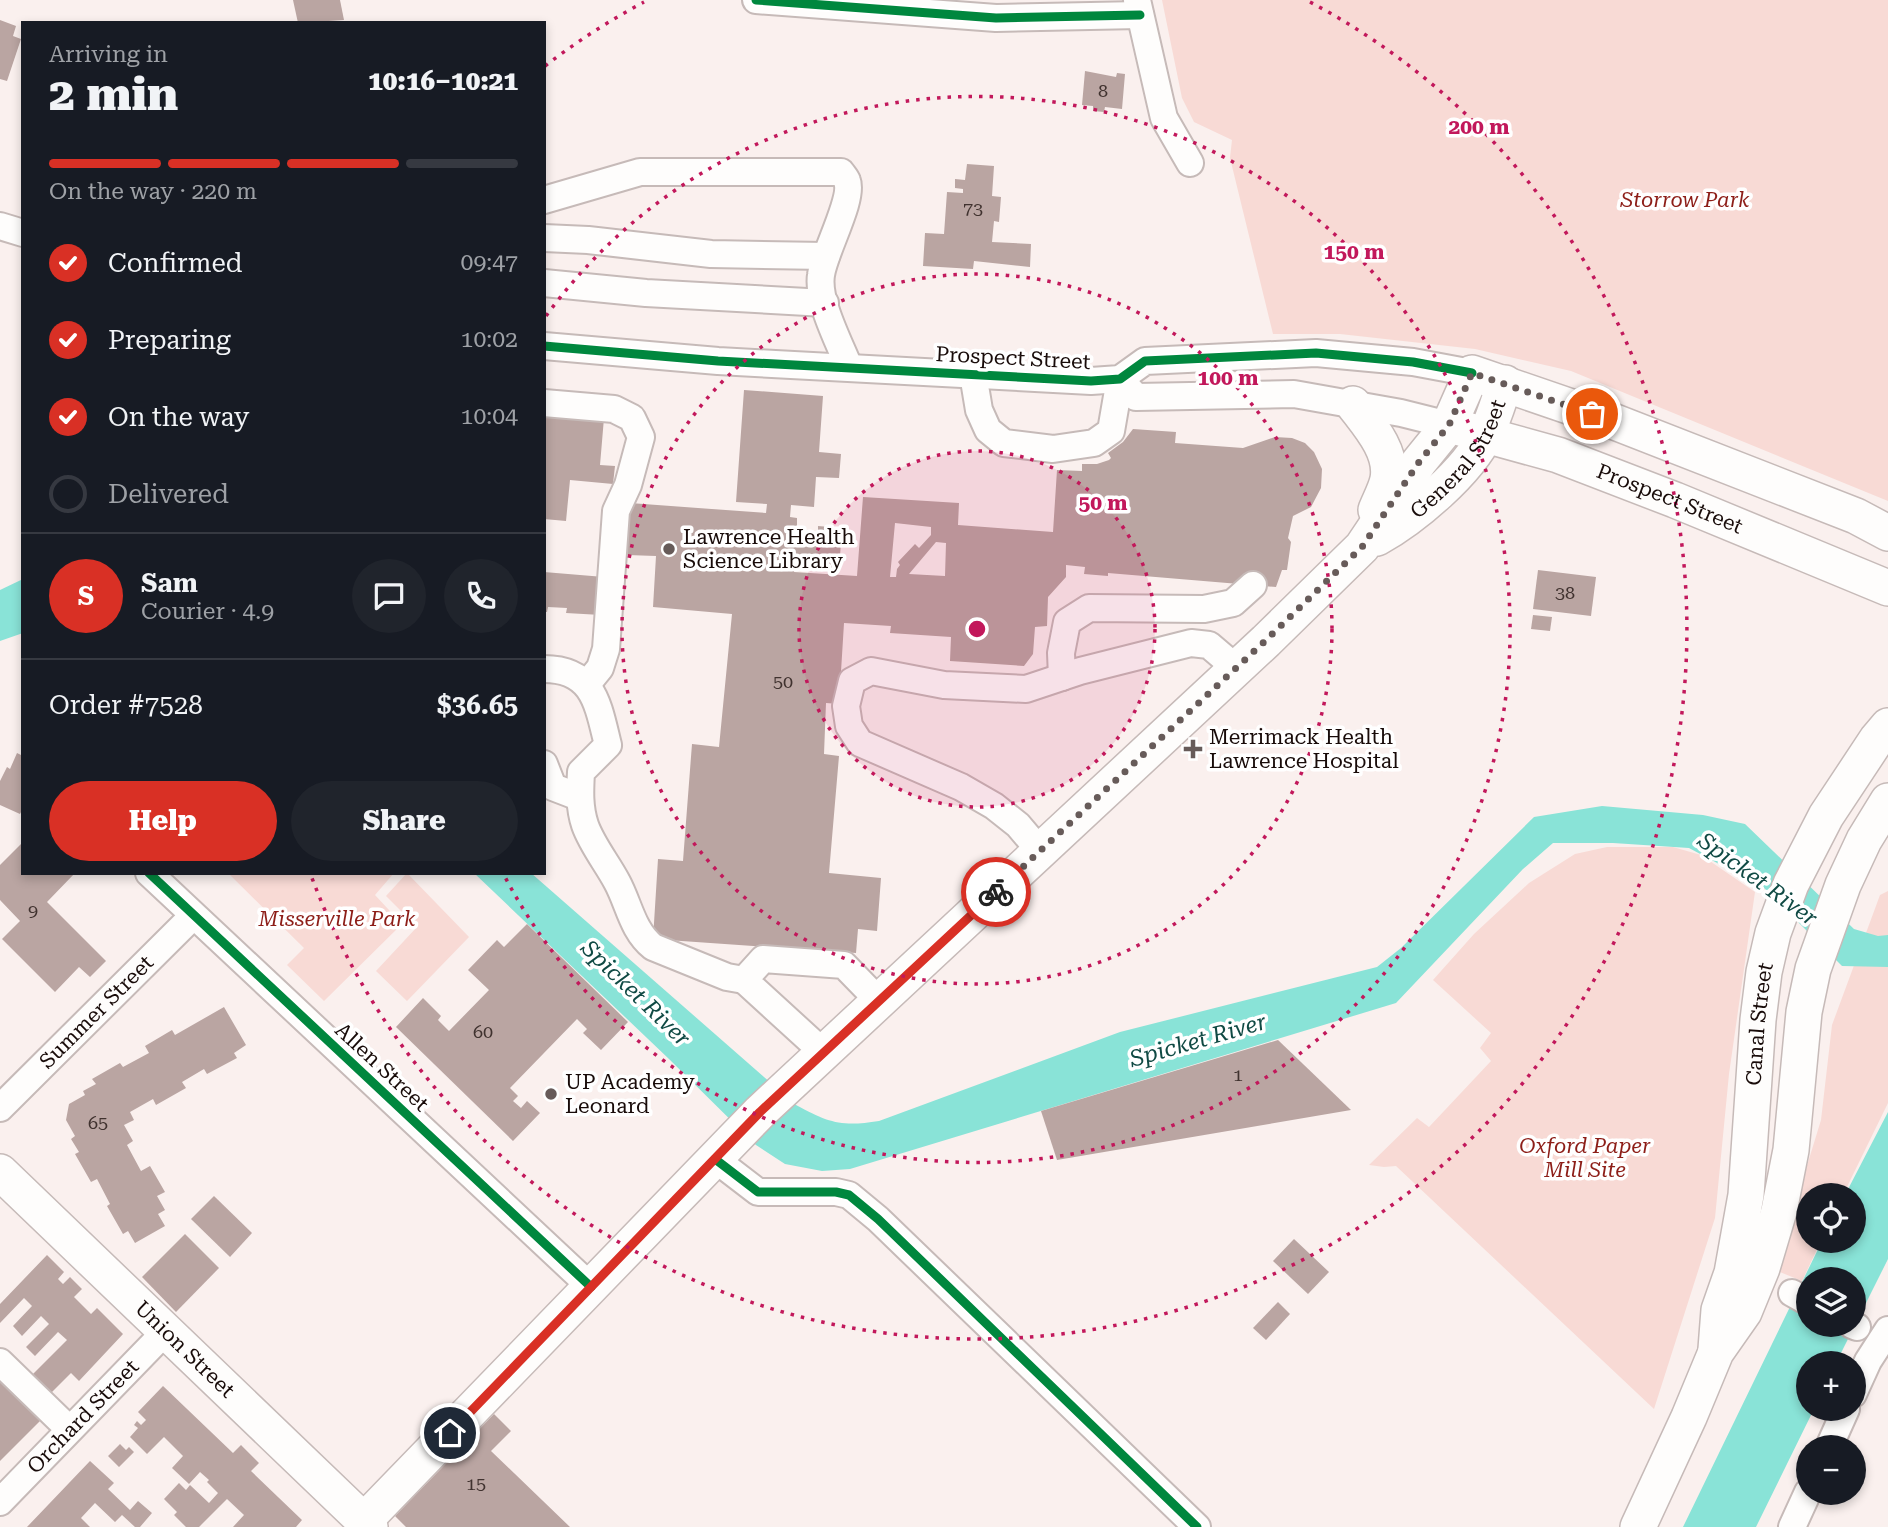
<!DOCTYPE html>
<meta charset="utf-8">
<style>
:root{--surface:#171b24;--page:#20242c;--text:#f1f3f6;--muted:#9ea1a6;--line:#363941;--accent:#d93025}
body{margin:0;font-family:"Roboto Serif",serif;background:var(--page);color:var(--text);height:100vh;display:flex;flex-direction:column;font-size:26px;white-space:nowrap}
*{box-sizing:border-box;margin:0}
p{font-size:23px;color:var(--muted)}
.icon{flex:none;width:38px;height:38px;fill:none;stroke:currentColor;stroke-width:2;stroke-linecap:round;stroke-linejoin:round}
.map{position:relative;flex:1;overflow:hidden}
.sheet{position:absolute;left:21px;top:21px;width:525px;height:854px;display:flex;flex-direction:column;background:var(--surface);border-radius:0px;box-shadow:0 4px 10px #0003}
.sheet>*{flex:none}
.buttons{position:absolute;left:1796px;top:1183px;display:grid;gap:14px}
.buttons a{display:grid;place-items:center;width:70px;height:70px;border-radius:50%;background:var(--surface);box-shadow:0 4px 10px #0003;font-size:35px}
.pin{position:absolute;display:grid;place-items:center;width:60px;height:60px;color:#fff;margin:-30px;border:4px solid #fff;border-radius:50%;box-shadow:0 2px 7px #0007}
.courier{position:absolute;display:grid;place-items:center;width:70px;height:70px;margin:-35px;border:5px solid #d93025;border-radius:50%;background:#fff;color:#222;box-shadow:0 2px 9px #0007}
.summary em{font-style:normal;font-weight:800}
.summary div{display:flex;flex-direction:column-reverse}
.summary{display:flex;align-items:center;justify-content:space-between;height:119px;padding:0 28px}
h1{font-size:46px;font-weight:800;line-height:52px}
.bar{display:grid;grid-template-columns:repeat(4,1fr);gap:10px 7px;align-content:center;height:84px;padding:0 28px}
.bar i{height:9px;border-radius:5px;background:var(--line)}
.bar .active{background:var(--accent)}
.bar p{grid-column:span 4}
.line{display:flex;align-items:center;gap:18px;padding:0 28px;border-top:2px solid var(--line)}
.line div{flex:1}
.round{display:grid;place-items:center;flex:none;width:74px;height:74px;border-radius:37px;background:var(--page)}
ol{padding:0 28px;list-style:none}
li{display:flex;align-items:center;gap:21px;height:77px}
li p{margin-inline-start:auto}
li .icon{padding:7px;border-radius:50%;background:var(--accent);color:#fff;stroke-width:4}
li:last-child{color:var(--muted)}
li i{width:38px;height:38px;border:4px solid var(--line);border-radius:50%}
.action{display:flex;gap:14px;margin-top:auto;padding:14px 28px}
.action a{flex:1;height:80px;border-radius:42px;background:var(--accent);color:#fff;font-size:28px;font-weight:800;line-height:80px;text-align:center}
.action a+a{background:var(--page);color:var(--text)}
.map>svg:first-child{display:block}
.green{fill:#f8dad5}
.water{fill:#89e3d7;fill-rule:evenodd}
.building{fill:#baa5a2;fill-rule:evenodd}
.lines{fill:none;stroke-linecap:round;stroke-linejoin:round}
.minor-casing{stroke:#c6bab8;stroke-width:30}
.major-casing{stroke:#c6bab8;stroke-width:38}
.minor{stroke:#fefdfc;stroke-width:26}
.major{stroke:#fefdfc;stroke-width:35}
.cycleway-casing{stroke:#fff;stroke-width:13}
.cycleway{stroke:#00873e;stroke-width:9}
.done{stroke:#675b59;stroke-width:7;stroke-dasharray:0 12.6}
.route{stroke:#d93025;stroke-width:9}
.ring{fill:none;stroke:#c2185b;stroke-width:3.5;stroke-dasharray:3.5 7}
.poi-dot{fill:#675b59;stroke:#fff;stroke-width:2.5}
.labels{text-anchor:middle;stroke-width:7;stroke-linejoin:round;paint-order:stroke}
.number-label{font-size:18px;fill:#40322f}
.park-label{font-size:21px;font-style:italic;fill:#8d1e18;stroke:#fff}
.street-label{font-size:21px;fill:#180b09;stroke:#fff}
.poi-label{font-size:21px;fill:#180b09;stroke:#fff;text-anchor:start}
.water-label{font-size:23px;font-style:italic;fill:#104a44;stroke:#fff}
.centre{fill:#c2185b;stroke:#fff;stroke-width:3.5}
.ring-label{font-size:21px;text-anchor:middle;font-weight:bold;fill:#c2185b;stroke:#fff;stroke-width:7;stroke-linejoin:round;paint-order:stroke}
</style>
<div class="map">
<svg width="1888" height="1527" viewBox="0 0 1888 1527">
<rect width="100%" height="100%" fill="#faf0ee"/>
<!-- green -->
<g class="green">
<path d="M1162,0H1888V501L1571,371L1475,349L1340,334H1273L1230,158L1232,140L1194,122L1182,98Z"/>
<path d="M1607,847H1673L1701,855L1755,892L1729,1074L1715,1218L1654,1409L1396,1166L1384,1167L1369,1165L1417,1118L1429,1127L1491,1061L1480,1048L1491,1033L1433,980L1474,934L1529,883L1575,854Z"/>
<path d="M228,873H394L375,895L402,924L324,1001L287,965L304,948Z"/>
<path d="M407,873L469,937L407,1001L376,971L417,927L386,896Z"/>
<path d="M1888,891V1103L1843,1195H1808V1241H1821L1802,1281L1775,1270L1821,1120L1832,1025L1880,895Z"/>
</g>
<!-- water -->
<g class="water">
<path d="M23,579V633L0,641V590Z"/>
<path d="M1602,806L1703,815L1745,824L1854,929L1878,936L1888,935V967L1842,966L1764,888L1689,848L1613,843H1553L1523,869L1396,1003L850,1169L822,1171L785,1164L756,1145L669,1059L474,873H531L796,1105C829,1123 842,1127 879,1121L1120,1032L1377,967L1401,948L1534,817Z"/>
<path d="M1888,1112V1259L1836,1363H1808V1409H1814L1756,1527H1683L1822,1241H1853V1195H1845ZM1808,1279H1853V1325H1808Z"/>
</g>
<!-- building -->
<g class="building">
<path d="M293,0H340L344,20L298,23Z"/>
<path d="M0,20L16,26L13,36L21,39L7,81L0,79Z"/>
<path d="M1085,71L1116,77L1117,73L1125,74L1122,109L1105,107L1104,112L1093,111V106L1082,105Z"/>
<path d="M967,164L994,166L992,196L1001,197L999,222L994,221L992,242L1031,244L1030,267L974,261L973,269L923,266L925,233L944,234L947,192L963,193V189L955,188V179L965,180Z"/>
<path d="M744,390L823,396L819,452L841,454L839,478L816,477L814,507L791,505L790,517L797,518V531L818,532V526L830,527L829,542L841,543L839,569L805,566V561H795L794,572L857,576L863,497L959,503L958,525L1053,532L1057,470L1082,471V464H1097L1109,460L1111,458L1108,453L1123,442L1133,429L1176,432L1175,443L1243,448L1275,437L1292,438L1305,443L1314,452L1322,469L1321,488L1311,507L1293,516L1288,538L1291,542L1287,570H1282L1276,587L1108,573V576L1084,574L1085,567L1066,565V577L1048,597L1047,626L1035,627L1033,654L1024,666L950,661L951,637L890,633L891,626L844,623L839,704L826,703L824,754L839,756L829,873L881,878L877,931L858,929L856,953L653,939L658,859L683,861L692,744L719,747L732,614L653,607L656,556L627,555L630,503L766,513L767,504L736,502ZM895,523L931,527V535L919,548L915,544L898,562L900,565L897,569L896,577H890ZM936,542L946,543L945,576L909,574Z"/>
<path d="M544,412L604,418L600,465L615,466L613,484L570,480L566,521L544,519Z"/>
<path d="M1538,570L1596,577L1591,616L1533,609Z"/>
<path d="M544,572L604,577L601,615L566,613L567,608L548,607L547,612H544Z"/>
<path d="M1533,615L1552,617L1550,631L1531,629Z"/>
<path d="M23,751V808L20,814L0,805V781L7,767L10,769L17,753L21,755Z"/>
<path d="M23,842V873H75L47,902L106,961L90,977L79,967L55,992L2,939L20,921L0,900V865Z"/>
<path d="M527,924L628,1022L601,1050L583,1033L587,1029L577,1019L510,1088L518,1096L513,1101L521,1108L527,1101L540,1113L513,1141L396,1027L423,998L441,1016L438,1020L449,1031L489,990L468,970L497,940L504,947Z"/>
<path d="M224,1007L246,1045L234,1053L237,1058L207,1074L204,1069L182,1082L186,1088L156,1105L153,1099L130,1112L134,1120L124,1125L133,1141L127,1145L141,1171L150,1166L165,1192L157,1196L165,1210L158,1214L165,1226L135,1243L128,1231L123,1234L107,1206L110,1204L97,1179L91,1182L75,1154L79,1152L71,1139L75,1136L66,1120L69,1104L85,1095L83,1091L96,1084L92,1079L120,1063L123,1067L149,1053L145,1046L172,1030L175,1035Z"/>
<path d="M1278,1040L1351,1110L1057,1160L1041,1111Z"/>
<path d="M214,1196L252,1233L230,1257L191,1219Z"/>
<path d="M185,1234L219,1268L176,1312L142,1277Z"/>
<path d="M1294,1239L1329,1272L1308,1294L1273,1261Z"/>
<path d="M47,1255L64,1272L58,1279L63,1284L70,1277L82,1289L74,1297L91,1314L97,1308L123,1334L79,1381L71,1373L47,1397L28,1379L67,1340L58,1332L35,1356L26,1347L49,1324L41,1316L22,1336L13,1326L32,1306L24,1298L0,1323V1304Z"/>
<path d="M1278,1302L1290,1314L1266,1340L1253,1328Z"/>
<path d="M0,1370L46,1415L0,1461Z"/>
<path d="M163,1386L233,1453L241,1445L259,1463L251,1471L302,1520L296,1527H233L244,1515L227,1499L199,1527H186L174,1515L177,1512L164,1499L179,1483L186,1490L190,1485L209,1503L218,1493L207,1482L209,1480L200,1472L189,1484L172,1468L183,1456L164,1437L147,1454L130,1437L138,1428L134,1425L137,1421L141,1425L146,1420L138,1412Z"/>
<path d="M494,1414L511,1431L491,1451L570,1527H406L395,1516Z"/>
<path d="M120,1444L126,1450L129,1447L134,1452L119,1467L108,1456Z"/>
<path d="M90,1461L114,1483L108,1489L130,1510L138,1501L152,1513L140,1527H135L122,1515L115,1522L95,1503L81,1518L90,1527H27Z"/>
</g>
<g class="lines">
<!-- minor casing -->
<g class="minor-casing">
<g id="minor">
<path d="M756,0L996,18L1140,15"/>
<path d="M1137,0L1164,118L1190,163"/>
<path d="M544,200L640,172H841C843,175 846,178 847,181C854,199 824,252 821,275C817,301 839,342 849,367"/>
<path d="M0,226L23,233"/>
<path d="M544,238L588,240L711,254L826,256"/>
<path d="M544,283L646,293L825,303"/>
<path d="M544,346L718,361L1091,381L1120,379L1145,361L1316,353L1413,362L1472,373"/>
<path d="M973,374L979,410L988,430L1004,443L1053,449L1094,443L1111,431L1120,379"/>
<path d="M1120,379L1136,397L1294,394L1401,413L1449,425"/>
<path d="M544,403L614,409L632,418L641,437L628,485L616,511L606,649L600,668L587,684"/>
<path d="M544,669C594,669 598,705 608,745L581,772C580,790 579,807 585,825C592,845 607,863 617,882C629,904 632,930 653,947L727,977L744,980"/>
<path d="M1062,677L1061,653L1067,622L1089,608L1204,609L1233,603L1253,585"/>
<path d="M544,764L553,787L579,797"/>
<path d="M1040,851L1018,825L994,806L961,787L860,743L849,726L846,706L852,681L871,671L944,685L1026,689L1080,671L1191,643L1209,645L1236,668"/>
<path d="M149,873L591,1287"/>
<path d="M824,1053L744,980L763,959L844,965L879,1001"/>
<path id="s1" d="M0,1108L193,916"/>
<path d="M715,1159L758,1192H836L849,1195L878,1219L1197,1527"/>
<path d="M1792,1293L1808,1302"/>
<path d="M1852,1325L1857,1327"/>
<path d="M0,1362L69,1429"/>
<path d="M1853,1394L1868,1361L1888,1330"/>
<path d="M1829,1447L1846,1409"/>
<path id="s2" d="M0,1502L166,1331"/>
<path d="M1792,1527L1808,1492"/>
</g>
</g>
<!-- major casing -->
<g class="major-casing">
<g id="major">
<path d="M1353,404C1368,424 1393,451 1388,479C1386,489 1380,500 1376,510"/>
<path id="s3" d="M1449,425L1558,455L1675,500L1888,588"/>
<path id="s4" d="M1377,538C1413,518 1468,472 1486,434C1494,418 1499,400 1505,383"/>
<path id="s5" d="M0,1172L370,1527"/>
<path id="s6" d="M1716,1349L1719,1310L1732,1273L1746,1195L1758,1020L1764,972L1773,933L1791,884L1826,816L1877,739L1888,726"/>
<path d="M364,1521L760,1112L1266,641L1362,547L1419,462L1449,425L1472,373L1615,422L1856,516L1888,533"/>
<path d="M1638,1527L1689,1417L1716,1352L1744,1312L1762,1268L1779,1211L1791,1150L1804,1012L1813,969L1843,885L1864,840L1888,801"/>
</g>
</g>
<!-- minor -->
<use href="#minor" class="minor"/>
<!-- major -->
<use href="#major" class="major"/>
<!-- cycleway casing -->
<g class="cycleway-casing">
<g id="cycleway">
<path d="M756,0L996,18L1140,15"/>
<path d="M544,346L718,361L1091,381L1120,379L1145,361L1316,353L1413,362L1472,373"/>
<path d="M149,873L591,1287"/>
<path d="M715,1159L758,1192H836L849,1195L878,1219L1197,1527"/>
</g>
</g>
<!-- cycleway -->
<use href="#cycleway" class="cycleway"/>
</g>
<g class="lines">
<!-- done -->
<path class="done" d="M996,892L1265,641L1362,547L1419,462L1449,425L1472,373L1592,414"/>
<!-- route -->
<path class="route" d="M450,1433L760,1112L996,892"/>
</g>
<!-- distance rings -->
<circle cx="977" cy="629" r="178" fill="#c2185b" fill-opacity=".12"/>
<g class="ring">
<circle cx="977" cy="629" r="178"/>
<circle cx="977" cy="629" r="355"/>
<path d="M546 316A533 533 0 1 1 504 875"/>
<path d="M545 66A710 710 0 0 1 644 2M1310 2A710 710 0 1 1 312 878"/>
</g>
<!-- markers -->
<g class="poi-dot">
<circle cx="669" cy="549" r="7"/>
<path d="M1189.5 738.5h7v7h7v7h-7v7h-7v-7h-7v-7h7z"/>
<circle cx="551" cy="1094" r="7"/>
</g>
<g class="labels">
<!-- number labels -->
<g class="number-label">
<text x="1103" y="97">8</text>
<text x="973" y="215">73</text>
<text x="1565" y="599">38</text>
<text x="783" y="688">50</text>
<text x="33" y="917">9</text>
<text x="483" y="1038">60</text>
<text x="1238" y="1081">1</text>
<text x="98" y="1129">65</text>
<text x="476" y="1490">15</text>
</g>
<!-- park labels -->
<g class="park-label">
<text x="1685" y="207">Storrow Park</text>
<text x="337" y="926">Misserville Park</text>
<text x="1585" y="1153">Oxford Paper<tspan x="1585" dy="24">Mill Site</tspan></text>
</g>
<!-- street labels -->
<g class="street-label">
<text transform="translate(1013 358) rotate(3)" y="7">Prospect Street</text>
<text dy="7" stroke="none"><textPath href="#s4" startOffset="116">General Street</textPath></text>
<text dy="7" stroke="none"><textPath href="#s3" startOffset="233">Prospect Street</textPath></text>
<text dy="7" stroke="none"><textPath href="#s1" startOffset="136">Summer Street</textPath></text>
<text dy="7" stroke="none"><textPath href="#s6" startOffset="329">Canal Street</textPath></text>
<text transform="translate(382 1067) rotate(43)" y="7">Allen Street</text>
<text dy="7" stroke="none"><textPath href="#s5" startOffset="256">Union Street</textPath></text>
<text dy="7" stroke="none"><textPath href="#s2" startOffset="119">Orchard Street</textPath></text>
</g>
<!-- poi labels -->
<g class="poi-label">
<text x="683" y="544">Lawrence Health<tspan x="683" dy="24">Science Library</tspan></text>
<text x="1209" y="744">Merrimack Health<tspan x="1209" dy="24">Lawrence Hospital</tspan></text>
<text x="565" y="1089">UP Academy<tspan x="565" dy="24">Leonard</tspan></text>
</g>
<!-- water labels -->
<g class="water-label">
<text transform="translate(1758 879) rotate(36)" y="8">Spicket River</text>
<text transform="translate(636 993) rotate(44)" y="8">Spicket River</text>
<text transform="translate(1198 1040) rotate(-16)" y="8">Spicket River</text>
</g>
</g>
<circle cx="977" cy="629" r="10" class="centre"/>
<g class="ring-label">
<text x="1479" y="134">200 m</text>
<text x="1354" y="259">150 m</text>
<text x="1228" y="385">100 m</text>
<text x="1103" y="510">50 m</text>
</g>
</svg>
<div class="buttons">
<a><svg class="icon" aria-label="locate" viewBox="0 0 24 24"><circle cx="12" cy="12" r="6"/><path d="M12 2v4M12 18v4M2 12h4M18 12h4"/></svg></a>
<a><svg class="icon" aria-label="layers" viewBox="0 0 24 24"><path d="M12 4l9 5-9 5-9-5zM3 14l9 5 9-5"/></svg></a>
<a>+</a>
<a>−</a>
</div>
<div class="pin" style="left:1592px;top:414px;background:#ea580c"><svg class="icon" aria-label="bag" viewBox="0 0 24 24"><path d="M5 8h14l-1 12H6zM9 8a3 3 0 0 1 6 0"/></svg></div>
<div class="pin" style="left:450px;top:1433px;background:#1f2937"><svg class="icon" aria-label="home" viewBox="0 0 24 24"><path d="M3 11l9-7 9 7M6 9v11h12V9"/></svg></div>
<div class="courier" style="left:996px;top:892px"><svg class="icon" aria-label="bike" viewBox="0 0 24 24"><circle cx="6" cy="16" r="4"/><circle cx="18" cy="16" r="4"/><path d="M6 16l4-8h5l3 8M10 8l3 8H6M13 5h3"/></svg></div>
<section class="sheet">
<div class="summary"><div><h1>2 min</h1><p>Arriving in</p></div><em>10:16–10:21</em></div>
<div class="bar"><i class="active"></i><i class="active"></i><i class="active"></i><i></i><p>On the way · 220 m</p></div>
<ol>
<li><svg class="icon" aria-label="check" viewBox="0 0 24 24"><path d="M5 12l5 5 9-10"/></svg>Confirmed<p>09:47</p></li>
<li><svg class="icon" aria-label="check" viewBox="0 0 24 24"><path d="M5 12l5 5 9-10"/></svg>Preparing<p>10:02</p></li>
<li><svg class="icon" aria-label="check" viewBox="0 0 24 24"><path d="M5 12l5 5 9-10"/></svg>On the way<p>10:04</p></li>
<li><i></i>Delivered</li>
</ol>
<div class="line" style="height:126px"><b class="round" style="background:var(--accent);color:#fff">S</b><div><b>Sam</b><p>Courier · 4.9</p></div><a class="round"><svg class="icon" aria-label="chat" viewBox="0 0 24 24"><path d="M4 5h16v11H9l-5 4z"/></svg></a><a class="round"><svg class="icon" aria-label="phone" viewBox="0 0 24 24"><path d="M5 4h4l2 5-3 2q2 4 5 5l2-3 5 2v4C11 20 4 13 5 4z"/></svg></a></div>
<div class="line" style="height:91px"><div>Order #7528</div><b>$36.65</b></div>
<div class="action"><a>Help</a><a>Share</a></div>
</section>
</div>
